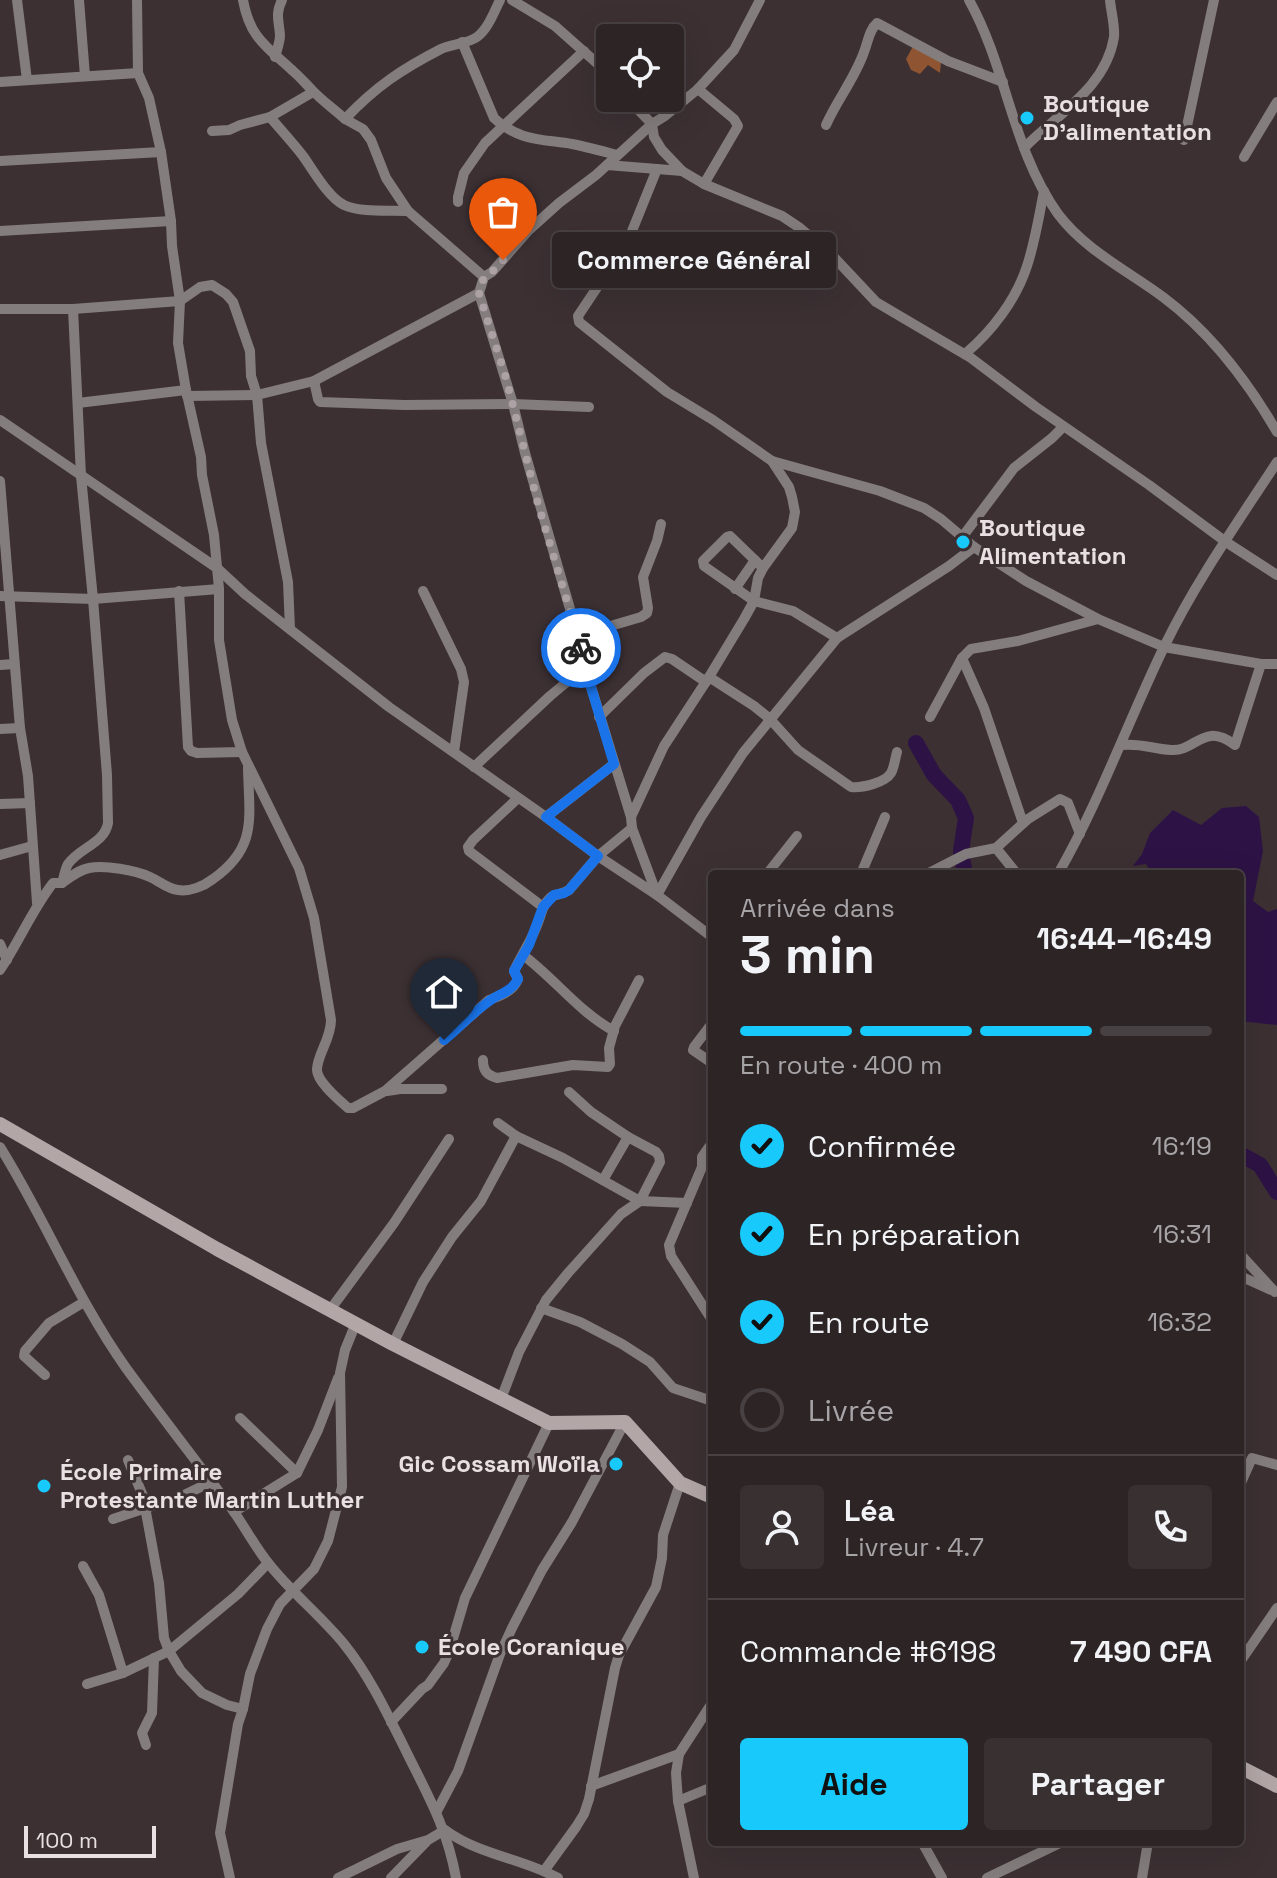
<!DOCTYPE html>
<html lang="fr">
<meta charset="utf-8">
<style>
:root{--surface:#2d2426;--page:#393032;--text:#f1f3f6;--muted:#a7a4a7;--line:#484143;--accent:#18cafc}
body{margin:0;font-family:"Space Grotesk",sans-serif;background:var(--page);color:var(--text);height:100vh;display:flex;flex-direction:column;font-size:30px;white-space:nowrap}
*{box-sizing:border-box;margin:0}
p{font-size:26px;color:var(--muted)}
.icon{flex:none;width:44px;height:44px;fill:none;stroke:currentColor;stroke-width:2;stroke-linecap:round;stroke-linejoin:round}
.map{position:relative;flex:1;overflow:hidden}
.panel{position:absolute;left:708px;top:870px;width:536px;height:976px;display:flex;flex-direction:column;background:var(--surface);border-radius:8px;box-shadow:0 8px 32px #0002,0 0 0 2px var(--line)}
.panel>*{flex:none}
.controls{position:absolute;left:596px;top:24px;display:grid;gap:16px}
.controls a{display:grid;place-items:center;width:88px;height:88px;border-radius:8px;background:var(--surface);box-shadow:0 8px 32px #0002,0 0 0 2px var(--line);font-size:40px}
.scale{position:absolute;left:24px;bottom:20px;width:132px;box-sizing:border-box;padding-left:8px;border:4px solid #e8e0e2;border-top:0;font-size:22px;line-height:28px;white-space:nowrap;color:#e8e0e2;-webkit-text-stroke:6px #3c3033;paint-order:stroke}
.pin{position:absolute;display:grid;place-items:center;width:68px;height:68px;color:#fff;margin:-82px -34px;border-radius:50% 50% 50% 0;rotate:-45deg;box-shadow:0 0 8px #0007}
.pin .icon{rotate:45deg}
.courier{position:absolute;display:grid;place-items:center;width:80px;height:80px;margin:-40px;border:6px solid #1a73e8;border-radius:50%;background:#fff;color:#222;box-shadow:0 2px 10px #0007}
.bubble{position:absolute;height:56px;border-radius:8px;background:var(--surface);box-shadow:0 8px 32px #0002,0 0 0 2px var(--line);font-size:26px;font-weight:600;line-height:56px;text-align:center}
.head em{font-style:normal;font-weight:600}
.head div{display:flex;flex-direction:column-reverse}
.head{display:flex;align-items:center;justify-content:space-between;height:136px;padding:0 32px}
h1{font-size:52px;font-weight:600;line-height:60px}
.bar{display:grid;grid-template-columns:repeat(4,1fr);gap:12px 8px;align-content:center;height:96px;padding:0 32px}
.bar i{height:10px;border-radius:6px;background:var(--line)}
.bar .active{background:var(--accent)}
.bar p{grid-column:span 4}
.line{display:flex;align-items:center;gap:20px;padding:0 32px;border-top:2px solid var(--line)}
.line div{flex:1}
.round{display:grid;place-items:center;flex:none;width:84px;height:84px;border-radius:8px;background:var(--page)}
ol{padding:0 32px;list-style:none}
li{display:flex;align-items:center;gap:24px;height:88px}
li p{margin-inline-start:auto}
li .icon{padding:8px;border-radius:50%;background:var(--accent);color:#111;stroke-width:4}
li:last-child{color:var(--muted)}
li i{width:44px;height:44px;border:4px solid var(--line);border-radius:50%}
.cta{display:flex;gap:16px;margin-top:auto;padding:16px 32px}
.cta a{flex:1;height:92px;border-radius:8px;background:var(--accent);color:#111;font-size:32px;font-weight:600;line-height:92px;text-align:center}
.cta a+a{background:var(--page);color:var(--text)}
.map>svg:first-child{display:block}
.forest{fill:#8f5532}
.water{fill:#2d1345}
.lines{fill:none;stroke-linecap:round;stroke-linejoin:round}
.river{stroke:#2d1345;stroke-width:16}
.street{stroke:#847d7d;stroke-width:10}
.secondary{stroke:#b2a7a6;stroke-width:14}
.done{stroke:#aca2a5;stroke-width:8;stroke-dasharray:0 14.4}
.route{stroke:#1a73e8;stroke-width:10}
.poi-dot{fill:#18cafc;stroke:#3c3033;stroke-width:3}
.labels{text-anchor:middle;stroke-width:6;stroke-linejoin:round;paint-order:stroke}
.poi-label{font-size:24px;font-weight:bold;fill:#e8e0e2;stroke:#3c3033;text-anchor:start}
</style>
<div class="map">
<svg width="1277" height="1878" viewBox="0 0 1277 1878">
<rect width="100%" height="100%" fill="#3c3033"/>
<!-- forest -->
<path class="forest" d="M917,39L941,62L940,73L928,65L920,74L911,70L906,59Z"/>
<!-- water -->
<path class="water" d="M1246,806L1259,817L1263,851L1253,901L1268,912L1277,909V1025L1240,1021V874H1153L1146,864L1133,866L1142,854L1150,833L1173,810L1201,825L1222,808Z"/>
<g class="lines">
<!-- river -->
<g class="river">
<path d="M916,743L934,775L958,800L966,818L961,851L965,874"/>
<path d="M1240,1154L1260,1165L1277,1192"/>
</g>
<!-- street -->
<g class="street">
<path d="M17,0L27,80"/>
<path d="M79,0L85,76"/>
<path d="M137,0L138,73L149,98L161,152L171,221L172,246L180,301L178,343L186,390L201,457L202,475L214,535L219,589V640L232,720L242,752L299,868L314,918L331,1020C331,1039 318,1053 317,1069C316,1081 339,1100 348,1108H353L385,1091L489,1000C501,995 513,992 518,979L514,971C522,954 533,938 539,920C542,911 544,903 551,897C556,894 563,894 569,890L598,856L632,828"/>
<path d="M243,0C250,38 266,46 293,71C299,76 305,83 311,89C321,100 334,109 345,119"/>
<path d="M512,0L555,26L599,65L610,79"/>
<path d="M969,0C1007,68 1012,150 1058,214C1085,250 1128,271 1163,297C1210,332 1248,382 1277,432"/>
<path d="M462,42L494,118C518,141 542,139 572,144C587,147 602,151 617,155"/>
<path d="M275,57C277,50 280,42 280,35C279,21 275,14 282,0"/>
<path d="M0,82L138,73"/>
<path d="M698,89L734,119L738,126L704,184"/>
<path d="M627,98L652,124L654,137L662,150L682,171L704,184L782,216L800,228L831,254L876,302L971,358L1036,407L1149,485L1226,542L1277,575"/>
<path d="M270,117C281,130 293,143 303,156C313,170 328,197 344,205C362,213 388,210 408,211"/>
<path d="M826,125C837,100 855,78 864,52C868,42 869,30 877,23L948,61L1003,82"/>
<path d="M212,131L229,130L240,125L270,117L313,92"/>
<path d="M1184,140L1214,0"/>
<path d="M1024,148C1057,114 1106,88 1114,37C1115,25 1111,12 1110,0"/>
<path d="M1244,157L1277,102"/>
<path d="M0,161L161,152"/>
<path d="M607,165L682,171"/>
<path d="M657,169L628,241L578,316L579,322L667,392L713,420L772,461L880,491L924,508L941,519L974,547L1026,581L1098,619L1164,647L1261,664H1277"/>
<path d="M458,202V197L464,173L485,143L584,51"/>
<path d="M0,231L171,221"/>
<path d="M484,277L408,211L386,178L371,140L363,129L345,119C375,87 402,69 441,49C452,44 467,44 477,37C488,29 494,12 500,0"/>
<path d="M0,309H73L180,301L200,287L212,285L226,294L233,302L250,351L251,376L257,395L261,443L288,582L290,629"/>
<path d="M965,354C992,331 1016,300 1027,266C1035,242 1039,216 1044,191"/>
<path d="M314,381L318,399L320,402L404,405L513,404L589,407"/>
<path d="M187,396L257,395L314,381L479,293"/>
<path d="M78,403L186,390"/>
<path d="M0,420L217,568L245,594L389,707L546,817L598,856L657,895L712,937"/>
<path d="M0,481L20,728L28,776L37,903"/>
<path d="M963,536L1014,468L1052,438L1063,427"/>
<path d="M763,568L730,536L727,537L703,561L704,566L754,601L793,611L837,638"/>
<path d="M735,589L755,560"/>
<path d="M179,591L188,747L191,751L197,753L242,752"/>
<path d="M423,591L461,669L464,682L454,752"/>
<path d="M0,596L93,599L219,589"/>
<path d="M579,640L607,627L641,617L647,613L648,608L643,577L657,541L661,524"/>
<path d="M962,658L984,708L1023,823"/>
<path d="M0,665L14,664"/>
<path d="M709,677L754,706L770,719L798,750L851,787C862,788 885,783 891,773C894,768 895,759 897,752"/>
<path d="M599,717L644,673L665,657L672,659L706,682"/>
<path d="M930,717L962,658L971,649L1018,641L1098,619"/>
<path d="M0,729L20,728"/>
<path d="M1121,745C1143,743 1152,749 1171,750C1196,752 1203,721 1235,745L1261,664"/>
<path d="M474,767L550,696L585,667"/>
<path d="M518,798L473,840L468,847L469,851L543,907"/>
<path d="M0,804L30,803"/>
<path d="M546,817L614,764"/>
<path d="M631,817L664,746L709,677L744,619L754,601L758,578L763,568L792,528L795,512L792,497L789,487L772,461"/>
<path d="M996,848L1017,874"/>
<path d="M0,855L32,846"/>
<path d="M767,874L797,836"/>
<path d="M861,874L885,817"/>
<path d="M927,874L966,854L996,848L1028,819L1060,799L1068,803L1080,834"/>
<path d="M1058,874C1100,801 1128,721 1165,645C1196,581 1238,522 1277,462"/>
<path d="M62,883C70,877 79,870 89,868C105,865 135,870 150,877C159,881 168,889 178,890C190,892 204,886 213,879C258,847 249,818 248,768"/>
<path d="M657,895L632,828L631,817L585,667L579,640L525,453L513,404L479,293L484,277L492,272L529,230L559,203L596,175L652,124L665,116L698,89L734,50L760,0"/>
<path d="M657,895L701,817L743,753L837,638L949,566L974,547"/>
<path d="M0,944L7,960"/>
<path d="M523,955C555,979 579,1012 614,1031"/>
<path d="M0,970C19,942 32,910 53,883H62C64,877 65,869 68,864C79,848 105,843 108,823L107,775L93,599L81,476L73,309"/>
<path d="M710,1026L694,1047L693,1050L712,1063"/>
<path d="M483,1060C483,1071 487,1075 497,1078L573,1065L608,1067L610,1064L609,1048L615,1026L639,980"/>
<path d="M387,1091L400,1089H442"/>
<path d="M498,1123L516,1136L563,1158L640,1201L687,1203"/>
<path d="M712,1143L702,1157V1167L669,1245L671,1256L712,1320"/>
<path d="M0,1147C45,1219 77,1299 126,1368C161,1416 197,1462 232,1509C245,1527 255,1547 269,1564C292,1593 321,1616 344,1644C369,1675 387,1713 405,1749C427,1794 447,1827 456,1878"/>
<path d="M603,1180L628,1137"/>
<path d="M1240,1254L1275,1292"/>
<path d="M1240,1276L1271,1290"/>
<path d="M541,1308L580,1322L622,1344L650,1362L673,1388L712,1401"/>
<path d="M330,1310L394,1223L449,1139"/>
<path d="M393,1344L423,1282L452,1237L481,1201L516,1136"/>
<path d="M45,1375L24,1356L25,1351L49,1323L84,1302"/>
<path d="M501,1399L519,1352L546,1300L568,1273L621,1214L640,1201L660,1162L659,1156L656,1152L628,1137L591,1112L569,1092"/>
<path d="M240,1418L297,1473"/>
<path d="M128,1460L143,1496L159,1583L164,1638L169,1651L181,1671L202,1693L227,1705L243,1709"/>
<path d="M1240,1485L1252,1458L1277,1465"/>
<path d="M234,1512L297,1473L318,1430L338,1378"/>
<path d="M113,1519L182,1496L211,1482"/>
<path d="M83,1566L99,1595L123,1673"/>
<path d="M1240,1662L1277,1608"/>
<path d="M87,1684L123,1673L169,1651L238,1594L268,1563"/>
<path d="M391,1722L422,1689L428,1685L444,1663L449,1652L465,1598L549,1423"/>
<path d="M146,1745L142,1733L152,1713L154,1658"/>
<path d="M591,1786L679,1754"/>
<path d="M678,1801L712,1787"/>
<path d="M437,1811L458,1771L500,1654L512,1628L542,1570L572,1522L625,1422"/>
<path d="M445,1830C479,1855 521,1858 558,1878"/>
<path d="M922,1842L942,1878"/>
<path d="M544,1871L576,1827L584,1814L589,1799L615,1668L619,1655L656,1587L662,1558L663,1535L680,1483"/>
<path d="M230,1878L220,1833L238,1724L243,1709L250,1674L267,1629L280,1604L314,1569L328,1541L342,1487L340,1373L345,1350L356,1323"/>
<path d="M338,1878L397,1849L428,1840L445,1830"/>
<path d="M391,1878L426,1842"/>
<path d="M694,1878L678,1801L676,1773L679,1754L712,1703"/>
<path d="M987,1878L1062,1842"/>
<path d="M1142,1878L1148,1842"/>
</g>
<!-- secondary -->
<g class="secondary">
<path d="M0,1124L217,1249L393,1344L549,1423L625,1422L680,1483L712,1497"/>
<path d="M1240,1767L1277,1786"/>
</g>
</g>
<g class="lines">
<!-- done -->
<path class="done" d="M503,260L492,272L484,277L479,293L483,306L506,378L538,504L581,648"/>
<!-- route -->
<path class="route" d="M444,1040C459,1028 472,1013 488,1002C499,993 511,993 518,979L514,971L529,945L543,907L554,895L564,893L569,890L598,856L546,817L614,764L585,667L581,648"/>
</g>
<!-- markers -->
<g class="poi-dot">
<circle cx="1027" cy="118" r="8"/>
<circle cx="963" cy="542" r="8"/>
<circle cx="616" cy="1464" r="8"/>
<circle cx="44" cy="1486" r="8"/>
<circle cx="422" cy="1647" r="8"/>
</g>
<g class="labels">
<!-- poi labels -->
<g class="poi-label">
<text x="1043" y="112">Boutique<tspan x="1043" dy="28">D'alimentation</tspan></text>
<text x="979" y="536">Boutique<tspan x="979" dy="28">Alimentation</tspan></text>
<text x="600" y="1472" text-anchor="end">Gic Cossam Woïla</text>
<text x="60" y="1480">École Primaire<tspan x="60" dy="28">Protestante Martin Luther</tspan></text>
<text x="438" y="1655">École Coranique</text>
</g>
</g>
</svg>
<div class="controls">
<a><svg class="icon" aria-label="locate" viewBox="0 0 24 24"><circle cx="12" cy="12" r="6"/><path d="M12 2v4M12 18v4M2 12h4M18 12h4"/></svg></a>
</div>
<div class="scale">100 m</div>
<div class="pin" style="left:503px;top:260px;background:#ea580c"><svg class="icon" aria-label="bag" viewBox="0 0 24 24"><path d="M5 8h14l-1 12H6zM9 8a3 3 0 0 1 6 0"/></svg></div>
<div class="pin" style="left:444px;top:1040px;background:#1f2937"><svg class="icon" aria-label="home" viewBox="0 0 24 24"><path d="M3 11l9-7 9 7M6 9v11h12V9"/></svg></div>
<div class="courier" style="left:581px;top:648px"><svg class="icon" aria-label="bike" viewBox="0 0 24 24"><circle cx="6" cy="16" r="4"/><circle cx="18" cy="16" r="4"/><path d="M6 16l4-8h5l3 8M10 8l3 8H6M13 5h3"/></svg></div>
<div class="bubble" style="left:552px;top:232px;width:284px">Commerce Général</div>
<section class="panel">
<div class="head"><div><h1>3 min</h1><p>Arrivée dans</p></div><em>16:44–16:49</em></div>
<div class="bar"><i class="active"></i><i class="active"></i><i class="active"></i><i></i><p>En route · 400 m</p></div>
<ol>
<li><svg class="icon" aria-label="check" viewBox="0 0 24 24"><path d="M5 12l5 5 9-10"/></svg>Confirmée<p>16:19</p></li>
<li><svg class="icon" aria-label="check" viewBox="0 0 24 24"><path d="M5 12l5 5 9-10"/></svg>En préparation<p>16:31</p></li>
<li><svg class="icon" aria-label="check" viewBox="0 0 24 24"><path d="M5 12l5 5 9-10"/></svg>En route<p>16:32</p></li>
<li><i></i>Livrée</li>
</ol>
<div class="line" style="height:144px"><a class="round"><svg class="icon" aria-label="person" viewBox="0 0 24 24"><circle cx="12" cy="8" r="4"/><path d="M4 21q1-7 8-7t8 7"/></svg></a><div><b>Léa</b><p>Livreur · 4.7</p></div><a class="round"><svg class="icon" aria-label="phone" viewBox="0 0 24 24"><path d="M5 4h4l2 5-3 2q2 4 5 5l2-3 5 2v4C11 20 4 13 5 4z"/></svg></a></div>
<div class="line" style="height:104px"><div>Commande #6198</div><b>7 490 CFA</b></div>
<div class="cta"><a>Aide</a><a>Partager</a></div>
</section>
</div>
